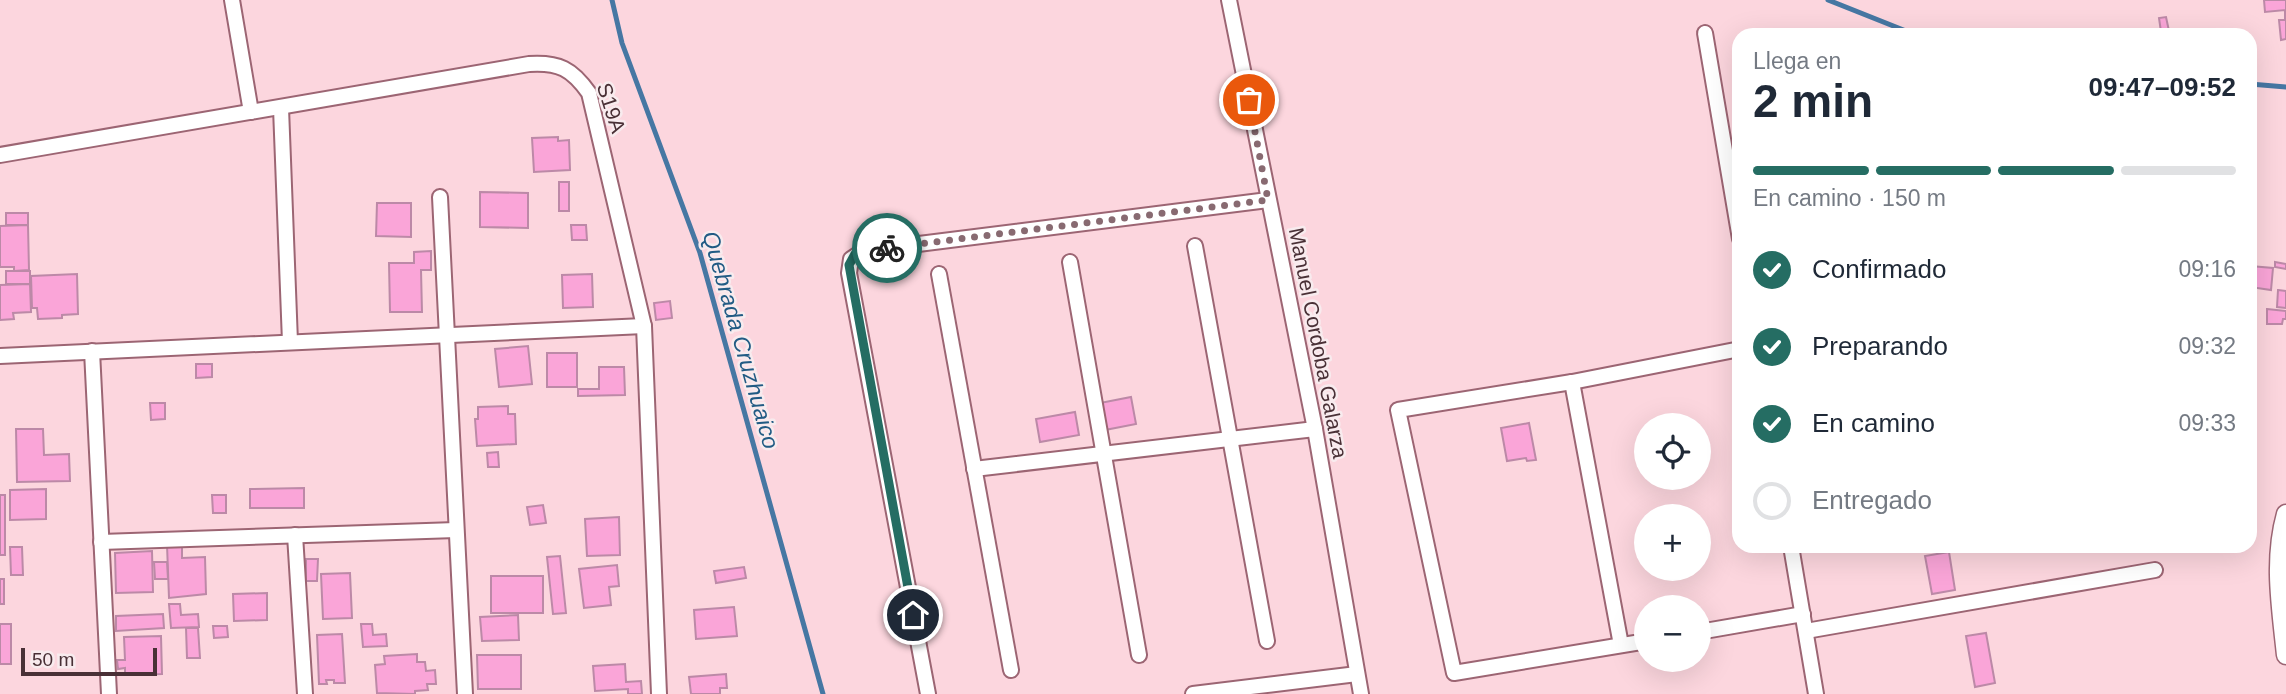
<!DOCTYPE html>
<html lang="es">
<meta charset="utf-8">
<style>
:root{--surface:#fff;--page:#f2f2f3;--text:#1f2937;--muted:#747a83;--line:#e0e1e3;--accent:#256d63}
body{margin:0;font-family:Arial,sans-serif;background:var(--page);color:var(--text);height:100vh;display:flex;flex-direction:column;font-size:26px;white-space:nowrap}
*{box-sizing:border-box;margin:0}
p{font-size:23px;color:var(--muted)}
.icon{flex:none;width:38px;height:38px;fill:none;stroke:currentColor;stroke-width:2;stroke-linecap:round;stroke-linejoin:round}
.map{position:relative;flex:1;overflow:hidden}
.side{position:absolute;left:1732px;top:28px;width:525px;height:525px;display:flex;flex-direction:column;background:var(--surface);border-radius:21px;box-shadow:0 7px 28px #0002}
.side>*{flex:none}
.buttons{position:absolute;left:1634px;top:413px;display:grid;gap:14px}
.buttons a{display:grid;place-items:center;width:77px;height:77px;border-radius:50%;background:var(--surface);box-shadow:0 7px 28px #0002;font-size:35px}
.scale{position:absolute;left:21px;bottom:18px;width:136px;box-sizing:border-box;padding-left:7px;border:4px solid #493036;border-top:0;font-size:19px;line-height:24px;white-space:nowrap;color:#493036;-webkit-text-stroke:5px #f8ebee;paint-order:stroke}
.pin{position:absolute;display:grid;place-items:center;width:60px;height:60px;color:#fff;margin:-30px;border:4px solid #fff;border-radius:50%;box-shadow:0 2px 7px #0007}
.courier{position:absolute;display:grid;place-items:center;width:70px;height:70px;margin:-35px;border:5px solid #256d63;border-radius:50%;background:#fff;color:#222;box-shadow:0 2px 9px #0007}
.summary em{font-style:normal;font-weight:700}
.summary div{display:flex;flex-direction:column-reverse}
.summary{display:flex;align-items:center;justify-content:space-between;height:119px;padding:0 21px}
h1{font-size:46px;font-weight:700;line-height:52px}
.bar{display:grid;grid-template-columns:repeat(4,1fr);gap:10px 7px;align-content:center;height:84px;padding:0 21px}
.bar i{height:9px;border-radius:5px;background:var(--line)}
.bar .selected{background:var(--accent)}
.bar p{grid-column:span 4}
ol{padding:0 21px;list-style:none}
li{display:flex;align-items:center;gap:21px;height:77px}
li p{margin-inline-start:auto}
li .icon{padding:7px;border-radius:50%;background:var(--accent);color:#fff;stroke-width:4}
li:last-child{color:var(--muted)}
li i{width:38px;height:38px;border:4px solid var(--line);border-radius:50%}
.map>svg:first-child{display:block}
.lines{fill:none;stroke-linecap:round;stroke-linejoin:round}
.stream{stroke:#4677a3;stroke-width:5}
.building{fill:#faa5d8;stroke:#bc89a7;stroke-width:2}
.minor-casing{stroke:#9c6573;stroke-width:18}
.tertiary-casing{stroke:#9c6573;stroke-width:21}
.minor{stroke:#fff;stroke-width:14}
.tertiary{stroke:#fff;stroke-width:18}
.done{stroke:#886a71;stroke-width:7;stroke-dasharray:0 12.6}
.route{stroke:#256d63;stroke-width:9}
.labels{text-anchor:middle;stroke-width:5;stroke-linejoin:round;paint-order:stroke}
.street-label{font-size:21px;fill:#493036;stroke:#f8ebee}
.water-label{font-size:23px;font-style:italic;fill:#215b84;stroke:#f8ebee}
</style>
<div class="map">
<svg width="2286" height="694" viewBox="0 0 2286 694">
<rect width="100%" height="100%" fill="#fcd6de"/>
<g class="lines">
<!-- stream -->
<g class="stream">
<path d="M612,0L622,43L700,253L823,694"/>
<path d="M1828,0L1916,35"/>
<path d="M2250,84L2286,87"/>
</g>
</g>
<!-- building -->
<g class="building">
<path d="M2264,0H2286V39L2281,40L2279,20H2285V10L2265,12Z"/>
<path d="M2166,17L2169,31L2161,32L2159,18Z"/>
<path d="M558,137V141L569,140L570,170L534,172L532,138Z"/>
<rect x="559" y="182" width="10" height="29"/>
<path d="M480,192L528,193V228L480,227Z"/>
<path d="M377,203H411V237L376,236Z"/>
<rect x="6" y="213" width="22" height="12"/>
<path d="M28,225L29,270L14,271V267H0V226Z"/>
<path d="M571,225H586L587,240H572Z"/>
<path d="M431,251V270H421L422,312H390L389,263H414V252Z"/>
<path d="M2275,262L2286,264V269L2275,267Z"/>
<path d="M2250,266L2273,268L2271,290L2250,287Z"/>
<rect x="6" y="271" width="24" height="13"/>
<path d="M77,274L78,314L62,315V318L38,319L37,308H32L31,276Z"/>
<path d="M592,274L593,307L563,308L562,275Z"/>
<path d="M30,284L31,312L13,313L14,319L0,320V285Z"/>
<path d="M2278,290L2286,291V308L2277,307Z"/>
<path d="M670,301L672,318L656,320L654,303Z"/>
<path d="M2267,309L2286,311V319H2283L2282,324H2267Z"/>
<path d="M528,346L532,384L499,387L495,349Z"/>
<rect x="547" y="353" width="30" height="34"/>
<path d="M196,364H212V377L196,378Z"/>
<path d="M599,367H624L625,395L578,396V389H599Z"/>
<path d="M1131,397L1136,424L1105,430L1100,403Z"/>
<path d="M150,403H165V419L151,420Z"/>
<path d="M508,406V414H515L516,444L477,446L475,419H478V407Z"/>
<path d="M1075,412L1079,435L1040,442L1036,419Z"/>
<path d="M1529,423L1536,460L1527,461L1526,458L1507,461L1501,428Z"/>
<path d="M16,429H43L44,455L69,454L70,481L17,482Z"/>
<path d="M498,452L499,467H488L487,453Z"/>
<path d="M304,488V508H250V489Z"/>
<path d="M46,489V519L10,520V490Z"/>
<rect x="0" y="495" width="5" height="60"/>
<path d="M212,495H226V513H213Z"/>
<path d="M543,505L546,523L530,525L527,507Z"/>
<path d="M619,517L620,555L587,556L585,519Z"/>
<path d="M167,545H182V558L205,557L206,594L169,598Z"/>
<path d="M10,547H22L23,575H11Z"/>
<path d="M152,551L153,592L116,593L115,553Z"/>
<path d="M1949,552L1955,590L1932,594L1925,556Z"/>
<path d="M560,556L566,613L553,614L547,557Z"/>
<path d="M306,559H318L317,581H306Z"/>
<path d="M154,562H167L168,579H155Z"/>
<path d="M617,565L619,586L609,587L611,605L584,608L579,569Z"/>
<path d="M744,567L746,578L716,583L714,571Z"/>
<path d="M350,573L352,618L323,619L321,574Z"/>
<rect x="491" y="576" width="52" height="37"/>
<rect x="0" y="579" width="4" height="25"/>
<path d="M267,593V620L234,621L233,594Z"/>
<path d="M169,604H180L181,615L198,614L199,627L171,628Z"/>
<path d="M734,607L737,636L696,639L694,610Z"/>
<path d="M163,614L164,628L116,631V616Z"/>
<path d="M518,615L519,640L482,641L480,617Z"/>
<rect x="0" y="624" width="11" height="40"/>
<path d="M361,624H372L373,635L386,634L387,646L363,647Z"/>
<path d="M213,626H227L228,637L214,638Z"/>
<path d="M186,628H198L200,658H187Z"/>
<path d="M1986,633L1995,683L1975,687L1966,636Z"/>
<path d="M342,634L345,683H334V680H326L327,684H319L317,635Z"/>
<path d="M161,636L162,674L125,675V668L118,669L117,660H125L124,637Z"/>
<path d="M417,654V662H425L426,671L435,670L436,684H427L428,690L415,691V694L377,693L375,665L385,664L384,656Z"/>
<path d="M477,655H521V689H478Z"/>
<path d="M625,664L626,682L641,681L642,694H628V689L595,691L593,666Z"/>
<path d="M726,674L727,688H720V694H691L689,677Z"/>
</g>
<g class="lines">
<!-- minor casing -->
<g class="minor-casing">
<g id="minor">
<path d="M232,0L251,112"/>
<path d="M1229,0L1315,429L1361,694"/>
<path d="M1705,33L1740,239"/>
<path d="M281,108L290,342"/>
<path d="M0,155L529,64C559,62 572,69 589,93L644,326L659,694"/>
<path d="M440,197L465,694"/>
<path d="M1195,246L1267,641"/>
<path d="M1070,262L1139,655"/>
<path d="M939,274L1011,670"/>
<path d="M92,351L109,694"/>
<path d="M0,356L644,326"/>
<path d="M1572,382L1621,645"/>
<path d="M974,469L1315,429"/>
<path d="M295,535L305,694"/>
<path d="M101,542L456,530"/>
<path d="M1791,546L1816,694"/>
<path d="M1806,631L2155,570"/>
<path d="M1699,632L1803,614"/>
<path d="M1647,641L1454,673L1398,410L1572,382L1740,349"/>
<path d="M928,694L849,273L851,259L863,251L1268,200"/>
<path d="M1193,694L1357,674"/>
</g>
</g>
<!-- tertiary casing -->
<g class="tertiary-casing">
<path id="tertiary" d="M2286,514C2273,560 2281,607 2286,655"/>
</g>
<!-- minor -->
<use href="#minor" class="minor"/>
<!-- tertiary -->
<use href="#tertiary" class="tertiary"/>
</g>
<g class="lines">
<!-- done -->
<path class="done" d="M887,248L1268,200L1249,100"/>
<!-- route -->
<path class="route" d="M887,248L855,254L849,265L913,615"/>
</g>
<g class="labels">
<!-- street labels -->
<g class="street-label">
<text transform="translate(611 108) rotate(72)" y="7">S19A</text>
<text transform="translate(1318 343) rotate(79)" y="7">Manuel Cordoba Galarza</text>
</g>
<!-- water labels -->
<g class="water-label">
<text transform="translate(741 340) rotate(74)" y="8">Quebrada Cruzhuaico</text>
</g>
</g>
</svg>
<div class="buttons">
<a><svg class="icon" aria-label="locate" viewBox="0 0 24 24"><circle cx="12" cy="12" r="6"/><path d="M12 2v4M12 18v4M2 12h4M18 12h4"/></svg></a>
<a>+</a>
<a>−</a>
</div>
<div class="scale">50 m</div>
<div class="pin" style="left:1249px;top:100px;background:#ea580c"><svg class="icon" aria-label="bag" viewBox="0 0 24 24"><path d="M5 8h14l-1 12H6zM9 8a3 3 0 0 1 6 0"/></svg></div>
<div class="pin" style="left:913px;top:615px;background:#1f2937"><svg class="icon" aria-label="home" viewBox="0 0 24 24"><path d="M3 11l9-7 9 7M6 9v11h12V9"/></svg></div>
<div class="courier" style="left:887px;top:248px"><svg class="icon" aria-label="bike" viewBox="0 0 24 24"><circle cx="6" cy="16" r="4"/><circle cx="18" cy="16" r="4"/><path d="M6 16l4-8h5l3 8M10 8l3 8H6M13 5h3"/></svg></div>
<section class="side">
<div class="summary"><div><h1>2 min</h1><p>Llega en</p></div><em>09:47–09:52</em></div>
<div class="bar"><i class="selected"></i><i class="selected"></i><i class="selected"></i><i></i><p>En camino · 150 m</p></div>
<ol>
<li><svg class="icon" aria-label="check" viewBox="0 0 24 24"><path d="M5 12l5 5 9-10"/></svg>Confirmado<p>09:16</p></li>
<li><svg class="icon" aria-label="check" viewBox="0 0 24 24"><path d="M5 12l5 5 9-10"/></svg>Preparando<p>09:32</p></li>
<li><svg class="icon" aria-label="check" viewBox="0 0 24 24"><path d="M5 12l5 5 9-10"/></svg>En camino<p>09:33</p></li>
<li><i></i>Entregado</li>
</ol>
</section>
</div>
